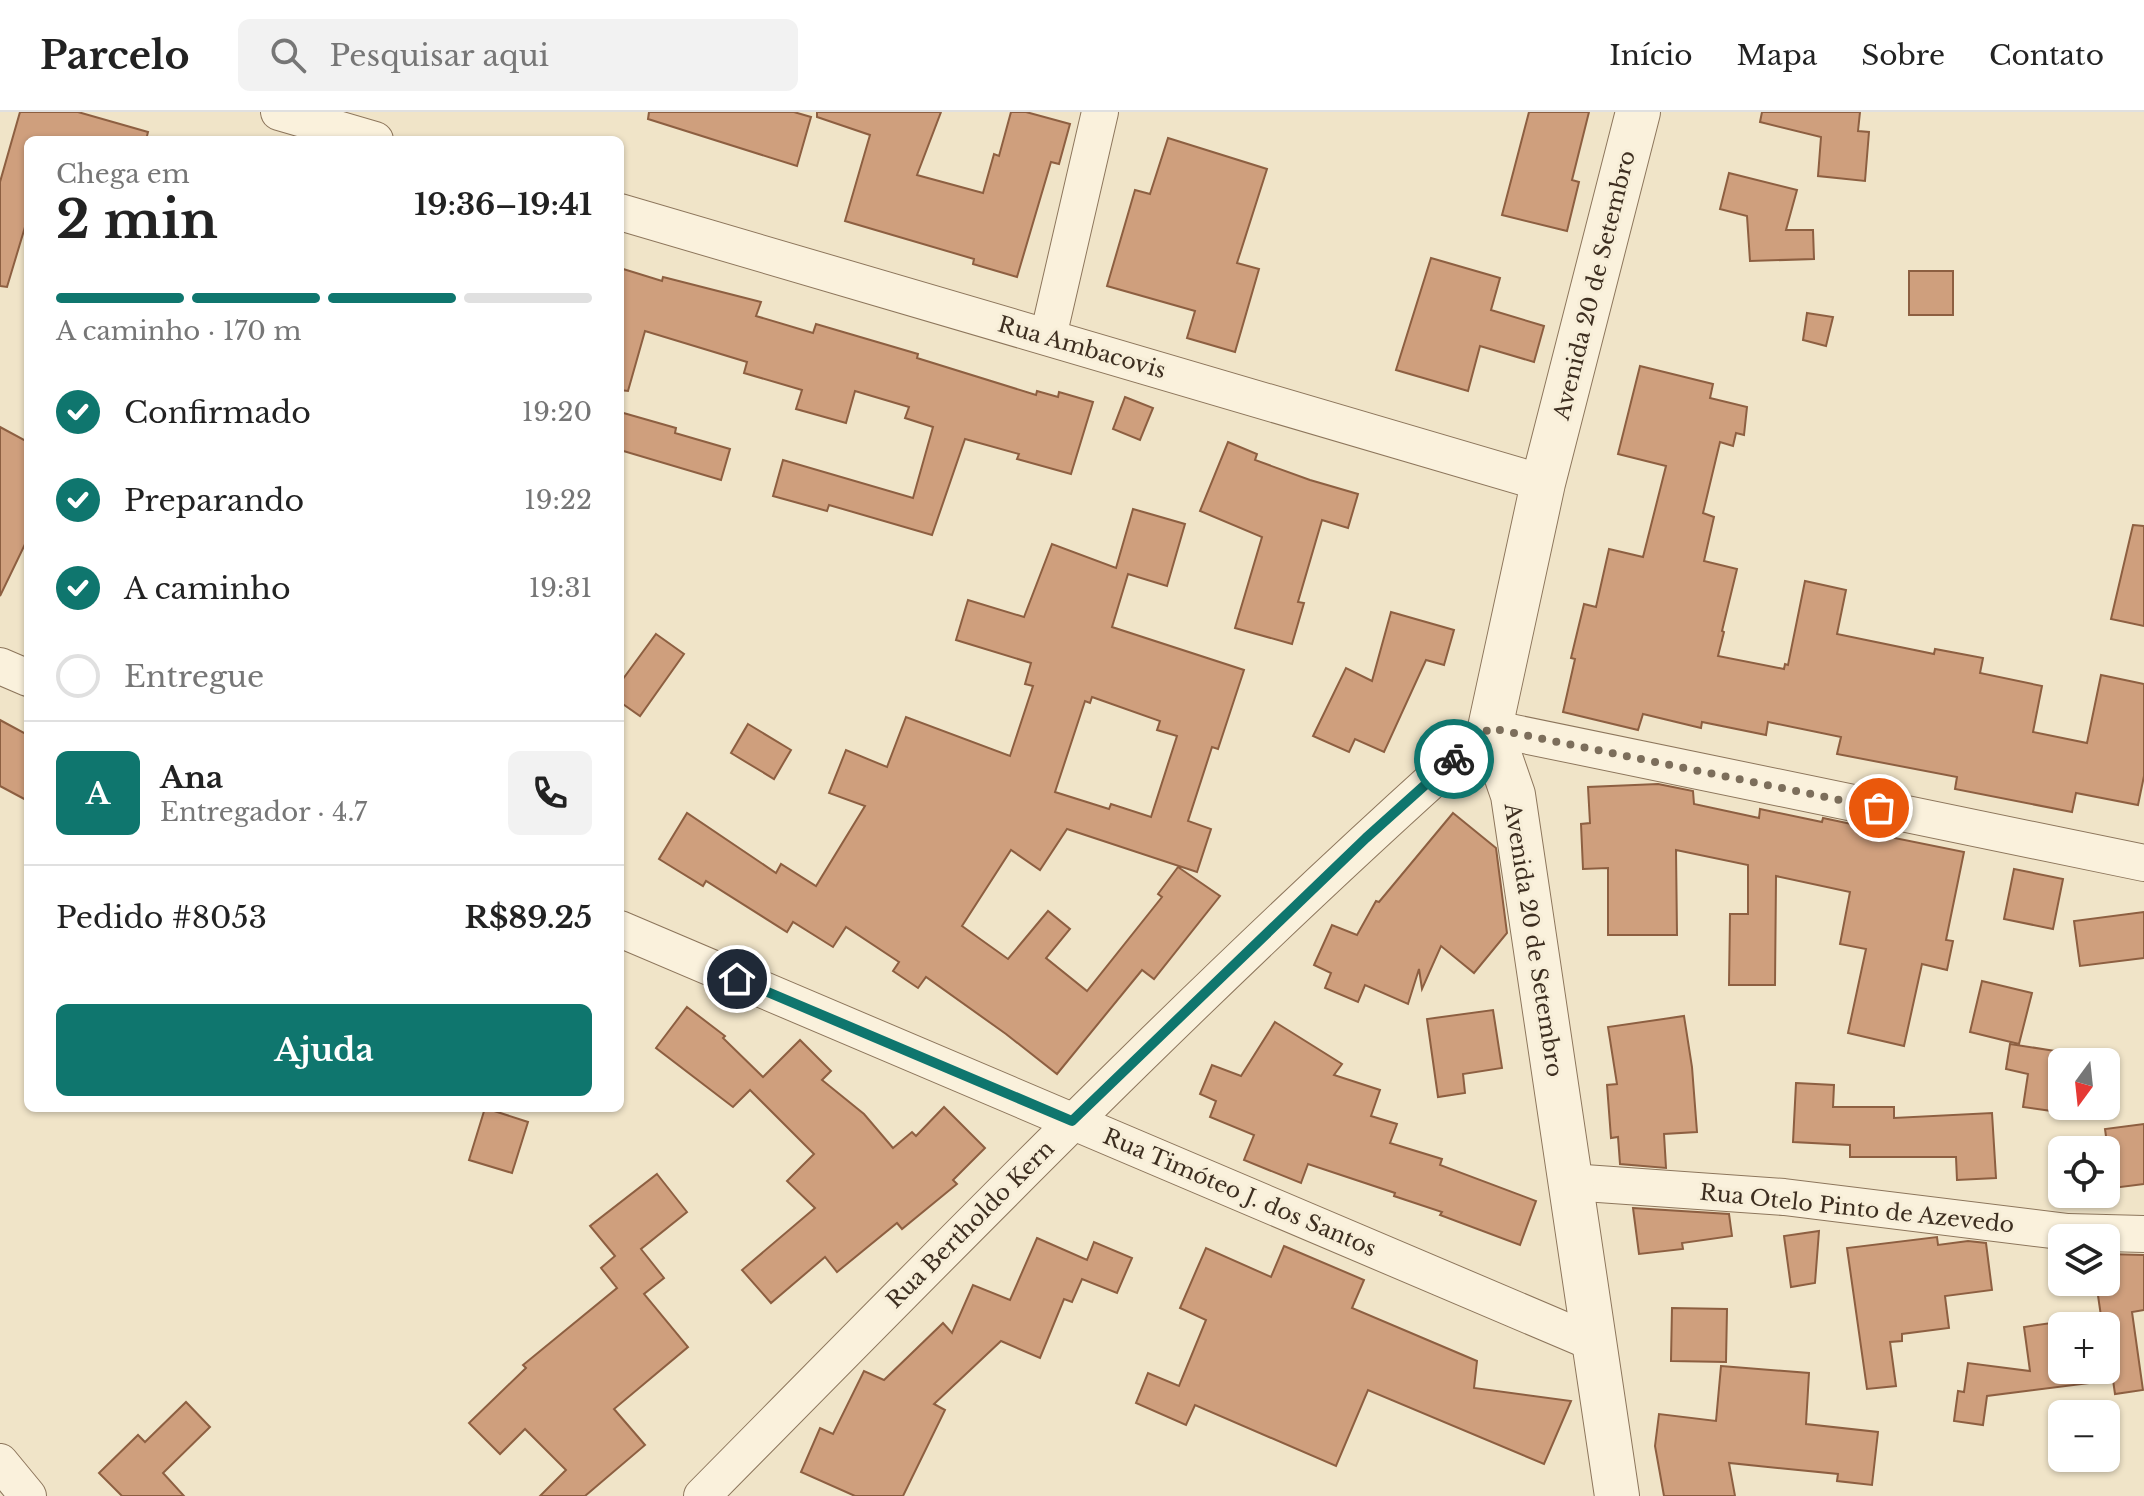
<!DOCTYPE html>
<html lang="pt">
<meta charset="utf-8">
<style>
:root{--surface:#fff;--page:#f2f2f2;--text:#222;--muted:#767676;--line:#e0e0e0;--accent:#0f766e}
body{margin:0;font-family:"Libre Baskerville",serif;background:var(--page);color:var(--text);height:100vh;display:flex;flex-direction:column;font-size:30px;white-space:nowrap}
*{box-sizing:border-box;margin:0}
p{font-size:26px;color:var(--muted)}
.icon{flex:none;width:44px;height:44px;fill:none;stroke:currentColor;stroke-width:2;stroke-linecap:round;stroke-linejoin:round}
.map{position:relative;flex:1;overflow:hidden}
.details{position:absolute;left:24px;top:24px;width:600px;height:976px;display:flex;flex-direction:column;background:var(--surface);border-radius:12px;box-shadow:0 2px 6px #0004}
.details>*{flex:none}
.needle{width:52px;rotate:195deg}
.buttons{position:absolute;left:2048px;top:936px;display:grid;gap:16px}
.buttons a{display:grid;place-items:center;width:72px;height:72px;border-radius:12px;background:var(--surface);box-shadow:0 2px 6px #0004;font-size:40px}
.pin{position:absolute;display:grid;place-items:center;width:68px;height:68px;color:#fff;margin:-34px;border:4px solid #fff;border-radius:50%;box-shadow:0 2px 8px #0007}
.courier{position:absolute;display:grid;place-items:center;width:80px;height:80px;margin:-40px;border:6px solid #0f766e;border-radius:50%;background:#fff;color:#222;box-shadow:0 2px 10px #0007}
.head em{font-style:normal;font-weight:700}
.head div{display:flex;flex-direction:column-reverse}
.head{display:flex;align-items:center;justify-content:space-between;height:136px;padding:0 32px}
h1{font-size:52px;font-weight:700;line-height:60px}
.bar{display:grid;grid-template-columns:repeat(4,1fr);gap:12px 8px;align-content:center;height:96px;padding:0 32px}
.bar i{height:10px;border-radius:6px;background:var(--line)}
.bar .selected{background:var(--accent)}
.bar p{grid-column:span 4}
.line{display:flex;align-items:center;gap:20px;padding:0 32px;border-top:2px solid var(--line)}
.line div{flex:1}
.round{display:grid;place-items:center;flex:none;width:84px;height:84px;border-radius:12px;background:var(--page)}
ol{padding:0 32px;list-style:none}
li{display:flex;align-items:center;gap:24px;height:88px}
li p{margin-inline-start:auto}
li .icon{padding:8px;border-radius:50%;background:var(--accent);color:#fff;stroke-width:4}
li:last-child{color:var(--muted)}
li i{width:44px;height:44px;border:4px solid var(--line);border-radius:50%}
.cta{display:flex;gap:16px;margin-top:auto;padding:16px 32px}
.cta a{flex:1;height:92px;border-radius:12px;background:var(--accent);color:#fff;font-size:32px;font-weight:700;line-height:92px;text-align:center}
header{display:flex;align-items:center;gap:48px;box-sizing:border-box;height:112px;padding:0 40px;background:var(--surface);border-bottom:2px solid var(--line)}
header strong{font-size:38px}
nav{display:flex;gap:44px;margin-inline-start:auto;font-size:28px}
.search{width:560px;height:72px;background:var(--page);display:flex;align-items:center;gap:20px;box-sizing:border-box;padding:0 28px;border-radius:12px;color:var(--muted);font-size:30px}
.map>svg:first-child{display:block}
.building{fill:#cf9f7d;stroke:#8d5f41;stroke-width:2;fill-rule:evenodd}
.lines{fill:none;stroke-linecap:round;stroke-linejoin:round}
.minor-casing{stroke:#8d765c;stroke-width:38}
.tertiary-casing{stroke:#8d765c;stroke-width:46}
.minor{stroke:#faf1dc;stroke-width:36}
.tertiary{stroke:#faf1dc;stroke-width:44}
.done{stroke:#7c6e5b;stroke-width:8;stroke-dasharray:0 14.4}
.route{stroke:#0f766e;stroke-width:10}
.labels{text-anchor:middle;stroke-width:6;stroke-linejoin:round;paint-order:stroke}
.street-label{font-size:22px;fill:#3d2e20;stroke:#f7eed8}
</style>
<header>
<strong>Parcelo</strong>
<div class="search"><svg class="icon" aria-label="search" viewBox="0 0 24 24"><circle cx="10" cy="10" r="6"/><path d="M15 15l6 6"/></svg>Pesquisar aqui</div>
<nav><a>Início</a><a>Mapa</a><a>Sobre</a><a>Contato</a></nav>
</header>
<div class="map">
<svg width="2144" height="1384" viewBox="0 0 2144 1384">
<rect width="100%" height="100%" fill="#f0e4c8"/>
<!-- building -->
<g class="building">
<path d="M20,0H78L148,20L146,28H28V105L7,175L0,174V70Z"/>
<path d="M649,0H794L811,5L797,54L648,7Z"/>
<path d="M817,0H941L917,63L983,81L994,42L999,44L1011,0H1026L1070,12L1059,52L1051,50L1017,165L973,152L974,147L845,109L870,23L817,5Z"/>
<path d="M1529,0H1589L1572,68L1579,70L1567,119L1502,103Z"/>
<path d="M1762,0H1860L1858,19L1869,20L1865,69L1818,64L1821,25L1760,10Z"/>
<path d="M1168,26L1267,57L1237,151L1259,157L1235,240L1187,226L1195,199L1107,174L1135,78L1150,82Z"/>
<path d="M1729,61L1797,78L1786,118H1813L1814,147L1750,149L1747,104L1720,97Z"/>
<path d="M1431,146L1500,166L1491,198L1544,214L1534,250L1480,234L1468,279L1396,258Z"/>
<path d="M620,156L662,169L663,165L761,190L756,204L813,221L816,212L918,242L917,246L1036,283L1037,279L1058,285L1059,280L1093,290L1071,362L1017,347L1019,342L965,327L932,423L829,393L827,399L773,384L783,348L913,386L933,315L905,306L909,295L855,279L846,311L796,297L802,278L744,261L747,250L645,219L628,279L620,278Z"/>
<rect x="1909" y="159" width="44" height="44"/>
<path d="M1807,201L1833,205L1826,234L1803,228Z"/>
<path d="M1640,254L1713,272L1710,286L1747,295L1744,323L1736,321L1733,334L1720,330L1703,401L1714,405L1704,449L1737,457L1722,519L1724,520L1718,544L1784,557L1785,552L1788,553L1805,469L1846,478L1837,522L1934,542L1935,537L1983,546L1980,561L2042,574L2033,620L2087,631L2101,563L2144,572V664L2138,693L2076,681L2072,700L1955,677L1957,665L1837,642L1841,625L1768,610L1766,623L1702,610L1701,616L1643,602L1638,618L1563,600L1575,547L1571,546L1584,492L1596,495L1609,437L1643,445L1666,354L1618,342Z"/>
<path d="M1125,285L1153,296L1140,328L1113,317Z"/>
<path d="M620,300L676,316L675,321L730,337L721,368L620,338Z"/>
<path d="M0,315L28,330V426L0,484Z"/>
<path d="M1228,330L1257,342L1255,348L1310,368L1358,382L1348,416L1322,408L1298,490L1304,491L1292,532L1235,516L1262,425L1200,399Z"/>
<path d="M1133,397L1185,412L1167,474L1128,462L1112,515L1244,558L1218,637L1212,635L1188,709L1211,717L1197,760L1067,717L1040,758L1011,738L962,814L1008,847L1048,799L1070,817L1046,846L1087,879L1162,785L1158,782L1178,755L1220,784L1154,867L1142,858L1057,962L1006,922L926,865L918,876L893,859L899,850L846,815L833,835L793,810L787,820L706,769L703,774L659,747L687,701L776,761L781,752L816,774L865,694L829,681L846,638L887,655L906,605L1010,644L1033,574L1025,572L1031,551L956,528L968,488L1024,505L1052,432L1116,456ZM1092,585L1160,609L1157,618L1177,624L1151,705L1111,692L1109,697L1055,680L1085,589L1090,591Z"/>
<path d="M2133,413L2144,414V514L2111,507Z"/>
<path d="M1391,500L1454,518L1444,553L1426,548L1384,640L1355,627L1349,640L1313,624L1346,556L1372,569Z"/>
<path d="M656,522L684,542L640,604L620,590V571Z"/>
<path d="M0,608L28,623V689L0,674Z"/>
<path d="M748,612L791,638L774,667L731,641Z"/>
<path d="M1658,672L1693,679L1694,692L1759,706L1760,697L1822,710L1823,706L1856,713L1855,718L1964,740L1946,828L1953,829L1947,858L1922,852L1904,934L1848,921L1866,837L1840,832L1850,780L1776,764L1775,873H1729L1730,802H1748V753L1676,738L1677,823H1608V756L1583,757L1581,712L1590,711L1588,675Z"/>
<path d="M1453,701L1496,736L1507,821L1474,861L1441,834L1422,877L1419,857L1408,892L1365,873L1358,890L1325,876L1331,861L1314,853L1332,813L1357,823L1376,789L1379,790Z"/>
<path d="M2014,757L2063,767L2053,817L2004,807Z"/>
<path d="M2144,800V846L2080,854L2074,809Z"/>
<path d="M1982,869L2032,881L2019,932L1970,920Z"/>
<path d="M687,895L725,924L723,926L763,965L800,928L831,959L822,968L864,1002L893,1036L912,1020L916,1024L944,995L985,1036L953,1068L957,1072L902,1117L897,1111L837,1160L825,1145L771,1191L742,1158L815,1096L787,1069L814,1042L750,978L733,995L656,936Z"/>
<path d="M1493,898L1502,956L1463,962L1465,981L1438,985L1427,907Z"/>
<path d="M1684,904L1692,955L1697,1020L1664,1022L1666,1056L1620,1052L1618,1025L1611,1026L1607,973L1617,972L1608,915Z"/>
<path d="M1275,910L1342,952L1334,963L1380,978L1371,1004L1397,1012L1390,1031L1442,1047L1440,1053L1536,1089L1520,1133L1440,1103L1442,1100L1394,1084L1395,1081L1308,1052L1301,1071L1244,1048L1254,1023L1210,1005L1216,989L1200,982L1212,953L1241,964Z"/>
<path d="M2010,932L2062,940V980L2059,1000L2023,995L2028,962L2006,957Z"/>
<path d="M1796,971L1834,973L1833,995H1894V1006L1992,1001L1996,1066L1957,1068L1956,1045H1850V1033L1793,1030Z"/>
<path d="M485,996L528,1010L512,1061L469,1048Z"/>
<path d="M2144,1012V1072L2113,1076L2105,1017Z"/>
<path d="M657,1062L687,1100L641,1137L664,1166L644,1182L688,1235L614,1297L645,1333L585,1384H540L566,1358L525,1317L500,1342L469,1311L526,1256L523,1253L617,1176L601,1156L615,1144L590,1114Z"/>
<path d="M1633,1096L1729,1102L1732,1124L1682,1131L1683,1137L1639,1142Z"/>
<path d="M1819,1119L1815,1171L1791,1175L1784,1124Z"/>
<path d="M1937,1125L1938,1133L1968,1129L1986,1131L1992,1178L1945,1184L1949,1216L1902,1222V1229L1890,1230L1896,1274L1867,1277L1847,1136Z"/>
<path d="M1037,1126L1087,1148L1094,1130L1132,1146L1117,1181L1082,1167L1072,1190L1064,1187L1040,1246L1001,1229L934,1292L945,1298L903,1384H855L801,1360L820,1316L833,1322L864,1259L884,1268L943,1211L952,1221L973,1173L1010,1188Z"/>
<path d="M1284,1134L1364,1168L1352,1196L1477,1249L1474,1276L1571,1289L1544,1352L1368,1278L1336,1354L1195,1293L1186,1313L1136,1291L1148,1261L1179,1274L1206,1208L1180,1196L1206,1136L1271,1165Z"/>
<path d="M2106,1142L2144,1143V1198L2132,1200L2143,1278L2115,1282L2113,1268L1987,1284L1983,1313L1954,1309L1958,1279L1964,1280L1968,1251L2030,1259L2024,1215L2101,1204L2096,1170H2106ZM2062,1214H2106V1258H2062Z"/>
<path d="M1672,1196L1727,1197L1726,1250L1671,1249Z"/>
<path d="M1721,1254L1809,1261L1806,1312L1878,1320L1872,1373L1837,1369L1838,1362L1729,1351L1735,1384H1664L1655,1334L1659,1302L1716,1309Z"/>
<path d="M186,1290L210,1315L163,1361L184,1384H122L99,1361L138,1323L145,1330Z"/>
</g>
<g class="lines">
<!-- minor casing -->
<g class="minor-casing">
<g id="minor">
<path d="M279,0L375,28"/>
<path d="M620,100L1543,371"/>
<path d="M1048,225L1100,0"/>
<path d="M0,554L28,566"/>
<path d="M620,817L1594,1231"/>
<path d="M1570,1070L1784,1085L2068,1120L2144,1122"/>
<path d="M0,1350L28,1384"/>
<path d="M702,1384C960,1123 1215,860 1490,616L2144,751"/>
</g>
</g>
<!-- tertiary casing -->
<g class="tertiary-casing">
<path id="tertiary" d="M1617,1384L1513,683L1490,616L1543,371L1638,0"/>
</g>
<!-- minor -->
<use href="#minor" class="minor"/>
<!-- tertiary -->
<use href="#tertiary" class="tertiary"/>
</g>
<g class="lines">
<!-- done -->
<path class="done" d="M1454,647L1490,616L1879,696"/>
<!-- route -->
<path class="route" d="M737,867L1072,1009L1366,726L1454,647"/>
</g>
<g class="labels">
<!-- street labels -->
<g class="street-label">
<text transform="translate(1594 173) rotate(-76)" y="8">Avenida 20 de Setembro</text>
<text transform="translate(1082 235) rotate(16)" y="8">Rua Ambacovis</text>
<text transform="translate(1534 828) rotate(81)" y="8">Avenida 20 de Setembro</text>
<text transform="translate(1240 1080) rotate(23)" y="8">Rua Timóteo J. dos Santos</text>
<text transform="translate(1857 1096) rotate(6)" y="8">Rua Otelo Pinto de Azevedo</text>
<text transform="translate(970 1112) rotate(-45)" y="8">Rua Bertholdo Kern</text>
</g>
</g>
</svg>
<div class="buttons">
<a><svg class="needle" viewBox="-14 -14 28 28"><path d="M0-13l5 13h-10z" fill="#e53935"/><path d="M0 13l5-13h-10z" fill="#767676"/></svg></a>
<a><svg class="icon" aria-label="locate" viewBox="0 0 24 24"><circle cx="12" cy="12" r="6"/><path d="M12 2v4M12 18v4M2 12h4M18 12h4"/></svg></a>
<a><svg class="icon" aria-label="layers" viewBox="0 0 24 24"><path d="M12 4l9 5-9 5-9-5zM3 14l9 5 9-5"/></svg></a>
<a>+</a>
<a>−</a>
</div>
<div class="pin" style="left:1879px;top:696px;background:#ea580c"><svg class="icon" aria-label="bag" viewBox="0 0 24 24"><path d="M5 8h14l-1 12H6zM9 8a3 3 0 0 1 6 0"/></svg></div>
<div class="pin" style="left:737px;top:867px;background:#1f2937"><svg class="icon" aria-label="home" viewBox="0 0 24 24"><path d="M3 11l9-7 9 7M6 9v11h12V9"/></svg></div>
<div class="courier" style="left:1454px;top:647px"><svg class="icon" aria-label="bike" viewBox="0 0 24 24"><circle cx="6" cy="16" r="4"/><circle cx="18" cy="16" r="4"/><path d="M6 16l4-8h5l3 8M10 8l3 8H6M13 5h3"/></svg></div>
<section class="details">
<div class="head"><div><h1>2 min</h1><p>Chega em</p></div><em>19:36–19:41</em></div>
<div class="bar"><i class="selected"></i><i class="selected"></i><i class="selected"></i><i></i><p>A caminho · 170 m</p></div>
<ol>
<li><svg class="icon" aria-label="check" viewBox="0 0 24 24"><path d="M5 12l5 5 9-10"/></svg>Confirmado<p>19:20</p></li>
<li><svg class="icon" aria-label="check" viewBox="0 0 24 24"><path d="M5 12l5 5 9-10"/></svg>Preparando<p>19:22</p></li>
<li><svg class="icon" aria-label="check" viewBox="0 0 24 24"><path d="M5 12l5 5 9-10"/></svg>A caminho<p>19:31</p></li>
<li><i></i>Entregue</li>
</ol>
<div class="line" style="height:144px"><b class="round" style="background:var(--accent);color:#fff">A</b><div><b>Ana</b><p>Entregador · 4.7</p></div><a class="round"><svg class="icon" aria-label="phone" viewBox="0 0 24 24"><path d="M5 4h4l2 5-3 2q2 4 5 5l2-3 5 2v4C11 20 4 13 5 4z"/></svg></a></div>
<div class="line" style="height:104px"><div>Pedido #8053</div><b>R$89.25</b></div>
<div class="cta"><a>Ajuda</a></div>
</section>
</div>
